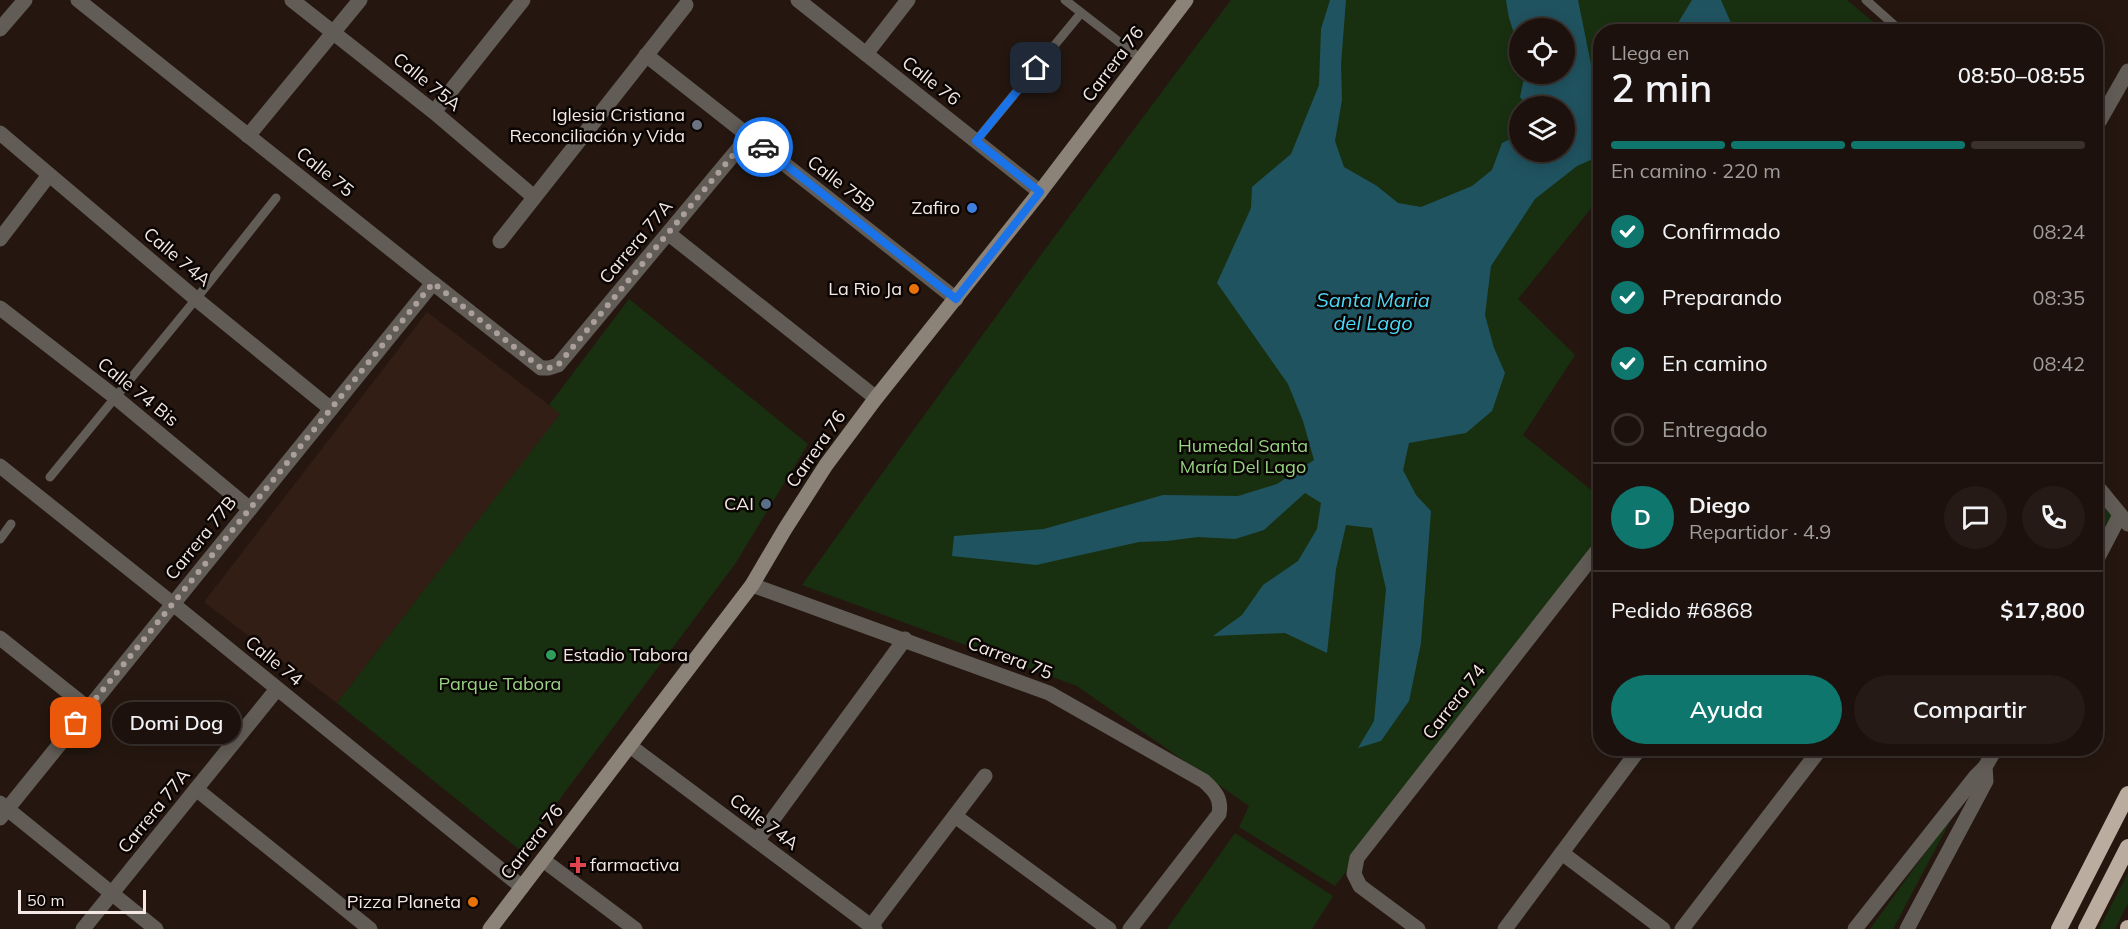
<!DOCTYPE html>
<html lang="es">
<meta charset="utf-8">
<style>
:root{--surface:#1c110c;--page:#251a15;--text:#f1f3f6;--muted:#a09d9d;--line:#3a312d;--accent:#0f766e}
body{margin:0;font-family:Mulish,sans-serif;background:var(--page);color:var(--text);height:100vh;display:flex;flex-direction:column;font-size:22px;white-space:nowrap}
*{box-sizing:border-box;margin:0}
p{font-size:20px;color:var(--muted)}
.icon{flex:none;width:33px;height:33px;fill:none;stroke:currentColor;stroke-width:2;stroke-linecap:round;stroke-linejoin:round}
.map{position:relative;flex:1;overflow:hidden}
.side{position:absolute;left:1593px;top:24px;width:510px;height:732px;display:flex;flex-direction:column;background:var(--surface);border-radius:24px;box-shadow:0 3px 15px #0003,0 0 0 2px var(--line)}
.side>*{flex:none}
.buttons{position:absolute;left:1509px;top:18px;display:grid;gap:12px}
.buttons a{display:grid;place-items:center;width:66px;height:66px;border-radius:50%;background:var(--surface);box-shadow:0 3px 15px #0003,0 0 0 2px var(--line);font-size:30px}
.scale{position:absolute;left:18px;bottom:15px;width:128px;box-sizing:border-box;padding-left:6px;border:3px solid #f3e8e4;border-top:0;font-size:16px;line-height:21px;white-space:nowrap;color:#f3e8e4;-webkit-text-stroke:4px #0a0503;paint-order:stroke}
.pin{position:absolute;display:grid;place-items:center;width:51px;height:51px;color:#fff;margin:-26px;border-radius:12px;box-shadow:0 3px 9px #0006}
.courier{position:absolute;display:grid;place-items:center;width:60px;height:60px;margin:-30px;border:4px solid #1a73e8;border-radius:50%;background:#fff;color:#222;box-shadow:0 2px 8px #0007}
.bubble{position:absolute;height:42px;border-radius:21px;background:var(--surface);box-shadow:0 3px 15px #0003,0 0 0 2px var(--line);font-size:20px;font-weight:600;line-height:42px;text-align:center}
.headline em{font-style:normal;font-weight:600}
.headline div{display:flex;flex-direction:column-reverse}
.headline{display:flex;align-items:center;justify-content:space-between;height:102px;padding:0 18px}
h1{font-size:39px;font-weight:600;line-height:45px}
.bar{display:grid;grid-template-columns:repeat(4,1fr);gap:9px 6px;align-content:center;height:72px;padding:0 18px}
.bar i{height:8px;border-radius:4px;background:var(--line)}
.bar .current{background:var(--accent)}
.bar p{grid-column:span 4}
.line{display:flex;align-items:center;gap:15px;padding:0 18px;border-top:2px solid var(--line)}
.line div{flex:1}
.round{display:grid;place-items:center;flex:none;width:63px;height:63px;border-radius:32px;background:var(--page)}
ol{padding:0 18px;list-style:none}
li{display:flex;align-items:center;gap:18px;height:66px}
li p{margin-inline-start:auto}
li .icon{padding:6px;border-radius:50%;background:var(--accent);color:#fff;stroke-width:4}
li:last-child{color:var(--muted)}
li i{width:33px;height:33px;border:3px solid var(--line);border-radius:50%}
.cta{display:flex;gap:12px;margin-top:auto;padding:12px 18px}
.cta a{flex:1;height:69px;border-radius:36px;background:var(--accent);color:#fff;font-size:24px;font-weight:600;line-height:69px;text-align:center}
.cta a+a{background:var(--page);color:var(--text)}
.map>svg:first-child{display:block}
.built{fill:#321e14}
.green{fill:#183010;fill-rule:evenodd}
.water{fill:#205360}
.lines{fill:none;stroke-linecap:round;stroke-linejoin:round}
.service{stroke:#625c56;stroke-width:9}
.minor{stroke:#625c56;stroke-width:15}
.tertiary{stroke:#625c56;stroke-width:15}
.secondary{stroke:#8b8278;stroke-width:15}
.trunk{stroke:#baac9f;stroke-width:16}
.done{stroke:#ab9f9a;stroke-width:6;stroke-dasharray:0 10.8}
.route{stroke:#1a73e8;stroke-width:8}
.worship-dot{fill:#6b7280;stroke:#0a0503;stroke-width:2}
.shop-dot{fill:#3f7fe0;stroke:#0a0503;stroke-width:2}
.food-dot{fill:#e8710a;stroke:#0a0503;stroke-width:2}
.service-dot{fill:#5c6f8a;stroke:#0a0503;stroke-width:2}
.leisure-dot{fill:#2e9e5b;stroke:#0a0503;stroke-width:2}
.health-dot{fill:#e0444e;stroke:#0a0503;stroke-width:2}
.labels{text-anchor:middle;stroke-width:5;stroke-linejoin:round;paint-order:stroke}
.street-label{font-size:18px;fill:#f3e8e4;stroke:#0a0503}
.poi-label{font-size:18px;fill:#f3e8e4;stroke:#0a0503;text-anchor:end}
.park-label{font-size:18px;fill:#97d484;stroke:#0a0503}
.water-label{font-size:20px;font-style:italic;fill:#4cd8fa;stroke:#0a0503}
</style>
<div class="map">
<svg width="2128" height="929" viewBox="0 0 2128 929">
<rect width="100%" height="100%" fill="#251710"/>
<!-- built -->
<path class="built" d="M427,312L561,414L337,703L204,602Z"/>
<!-- green -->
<g class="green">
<path d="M1231,0H1847L1884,31L1600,32V204L1593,206L1518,299L1575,355L1523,435L1600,497V545L1335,886L1239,827L1249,806L1077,686L802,585C943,388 1085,193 1231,0ZM1520,28H1564V74H1520ZM1520,106H1564V152H1520Z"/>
<path d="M629,299L808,444L735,564L521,851L337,703L560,414L549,405Z"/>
<path d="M2096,496L2114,517L2096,547Z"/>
<path d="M1955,812L1893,929H1870Z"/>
<path d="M1235,833L1333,896L1312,929H1167Z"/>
<path d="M2128,873V903L2115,929H2099Z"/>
</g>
<!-- water -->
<g class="water">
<path d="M1330,0H1346L1341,64L1342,100L1335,141L1344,167L1377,186L1398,203L1421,207L1472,186L1492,170L1502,143L1519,135L1520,152H1564V106H1527L1520,97L1525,74H1564V28H1520L1519,49L1509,18L1506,0H1578L1593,74L1600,95V156L1577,166L1535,199L1491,266L1485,315L1494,348L1505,373L1492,411L1466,433L1409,443L1403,470L1416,495L1431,511L1421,643L1409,701L1381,741L1358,748L1374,721L1386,589L1372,528L1346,525L1336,569L1327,653L1285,633L1213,636L1242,615L1263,585L1298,561L1317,529L1321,503L1305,493L1264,530L1235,539L1198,537L1167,541L1139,542L1036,565L952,556L954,536L1044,529L1163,495L1238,496L1277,484L1314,460L1303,421L1288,384L1217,283L1251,208L1252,187L1291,154L1319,85L1321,29Z"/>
<path d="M1692,0H1721L1731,23L1739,31H1673Z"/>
</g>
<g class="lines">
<!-- service -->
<g class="service">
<path d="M1065,0L1141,59"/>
<path d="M1866,0L1902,32"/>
<path d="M976,141L1081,13"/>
<path d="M50,477L196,299L276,198"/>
<path d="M0,539L11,524"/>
</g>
<!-- minor -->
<g class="minor">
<path d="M292,0L434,112L534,197"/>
<path d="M0,29L25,0"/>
<path d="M866,54L908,0"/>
<path d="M646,55L956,299"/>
<path d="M434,112L523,0"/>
<path d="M2096,127L2128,71"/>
<path d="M0,133L196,299L331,409"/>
<path d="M248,136L360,0"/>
<path d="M669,234L876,398"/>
<path d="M0,239L49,175"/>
<path d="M500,241L686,5"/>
<path d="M433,283L541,368H549L558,365L749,136"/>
<path d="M0,308L115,397L250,509"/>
<path d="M0,466L173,604L0,818"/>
<path d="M2096,485L2128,524"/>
<path d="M2096,561L2120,515"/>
<path d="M752,585L1049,693L1204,781C1215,791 1222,799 1219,814L1130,929"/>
<path d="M0,638L88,708"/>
<path d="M196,789L370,929"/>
<path d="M0,803L156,929"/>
<path d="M955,816L1109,929"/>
<path d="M757,841L905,639"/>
<path d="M1562,853L1663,929"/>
<path d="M871,926L985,776"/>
<path d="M83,929L277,689"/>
<path d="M1418,929L1360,886L1354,874L1357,858L1600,547"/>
<path d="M1505,929L1640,748"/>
<path d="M1682,929L1821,748"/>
<path d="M1855,929L1976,776L1985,767"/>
<path d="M1907,929L1986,781L1985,767L1996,748"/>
</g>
<!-- tertiary -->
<g class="tertiary">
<path d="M78,0L433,283L173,604L522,887"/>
<path d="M798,0L1040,192"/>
<path d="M630,746L875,929"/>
<path d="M543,860L635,929"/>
</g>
<!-- secondary -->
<path class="secondary" d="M490,929L752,585L785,529L826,465L876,398L1040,192L1186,0"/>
<!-- trunk -->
<g class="trunk">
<path d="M2059,929L2128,794"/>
<path d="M2086,929L2128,847"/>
<path d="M2128,929V928"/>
</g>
</g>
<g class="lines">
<!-- done -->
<path class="done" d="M76,723L433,283L541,368H549L558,365L749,136L763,147"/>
<!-- route -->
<path class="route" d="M763,147L956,299L1040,192L976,141L1036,68"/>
</g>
<!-- markers -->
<circle class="worship-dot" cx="697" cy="125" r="6"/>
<circle class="shop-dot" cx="972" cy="208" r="6"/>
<g class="food-dot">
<circle cx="914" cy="289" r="6"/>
<circle cx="473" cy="902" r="6"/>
</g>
<circle class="service-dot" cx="766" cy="504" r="6"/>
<circle class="leisure-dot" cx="551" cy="655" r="6"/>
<path class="health-dot" d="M575 856h6v6h6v6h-6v6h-6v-6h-6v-6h6z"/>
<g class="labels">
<!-- street labels -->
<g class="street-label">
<text transform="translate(1113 64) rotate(-53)" y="6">Carrera 76</text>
<text transform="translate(931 81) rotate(38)" y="6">Calle 76</text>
<text transform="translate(427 82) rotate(39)" y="6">Calle 75A</text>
<text transform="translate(325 172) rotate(39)" y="6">Calle 75</text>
<text transform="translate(841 184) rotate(38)" y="6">Calle 75B</text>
<text transform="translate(636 242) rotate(-50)" y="6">Carrera 77A</text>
<text transform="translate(177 257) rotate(40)" y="6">Calle 74A</text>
<text transform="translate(138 392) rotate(39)" y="6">Calle 74 Bis</text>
<text transform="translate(816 449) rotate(-55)" y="6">Carrera 76</text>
<text transform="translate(201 538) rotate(-51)" y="6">Carrera 77B</text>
<text transform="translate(1010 658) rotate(21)" y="6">Carrera 75</text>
<text transform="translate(274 661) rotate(39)" y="6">Calle 74</text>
<text transform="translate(1454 702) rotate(-52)" y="6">Carrera 74</text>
<text transform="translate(154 811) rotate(-51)" y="6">Carrera 77A</text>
<text transform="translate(764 822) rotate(37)" y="6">Calle 74A</text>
<text transform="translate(532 842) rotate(-52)" y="6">Carrera 76</text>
</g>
<!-- poi labels -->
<g class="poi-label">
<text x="685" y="121">Iglesia Cristiana<tspan x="685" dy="21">Reconciliación y Vida</tspan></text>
<text x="960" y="214">Zafiro</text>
<text x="902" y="295">La Rio Ja</text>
<text x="754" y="510">CAI</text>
<text x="563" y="661" text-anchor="start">Estadio Tabora</text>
<text x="590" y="871" text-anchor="start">farmactiva</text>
<text x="461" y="908">Pizza Planeta</text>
</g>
<!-- park labels -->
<g class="park-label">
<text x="1243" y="452">Humedal Santa<tspan x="1243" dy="21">María Del Lago</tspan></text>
<text x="500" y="690">Parque Tabora</text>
</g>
<!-- water labels -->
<g class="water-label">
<text x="1373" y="307">Santa Maria<tspan x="1373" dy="23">del Lago</tspan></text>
</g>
</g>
</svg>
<div class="buttons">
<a><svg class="icon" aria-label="locate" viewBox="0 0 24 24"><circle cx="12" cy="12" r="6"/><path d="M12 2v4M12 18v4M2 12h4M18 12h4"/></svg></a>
<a><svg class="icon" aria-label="layers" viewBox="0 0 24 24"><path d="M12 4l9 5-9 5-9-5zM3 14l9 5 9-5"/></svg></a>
</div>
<div class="scale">50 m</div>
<div class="pin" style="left:76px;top:723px;background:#ea580c"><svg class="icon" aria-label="bag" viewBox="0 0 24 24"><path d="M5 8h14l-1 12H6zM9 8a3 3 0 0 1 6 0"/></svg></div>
<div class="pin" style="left:1036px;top:68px;background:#1f2937"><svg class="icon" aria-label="home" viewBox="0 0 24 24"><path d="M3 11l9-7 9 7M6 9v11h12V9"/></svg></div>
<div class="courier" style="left:763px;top:147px"><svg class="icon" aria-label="car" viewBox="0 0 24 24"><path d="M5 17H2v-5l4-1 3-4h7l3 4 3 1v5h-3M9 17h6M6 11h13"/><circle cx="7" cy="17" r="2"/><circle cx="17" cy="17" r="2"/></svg></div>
<div class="bubble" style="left:112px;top:702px;width:129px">Domi Dog</div>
<section class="side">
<div class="headline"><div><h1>2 min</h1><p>Llega en</p></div><em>08:50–08:55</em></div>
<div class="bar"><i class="current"></i><i class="current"></i><i class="current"></i><i></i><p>En camino · 220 m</p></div>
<ol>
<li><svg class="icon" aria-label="check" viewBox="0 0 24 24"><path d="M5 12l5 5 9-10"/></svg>Confirmado<p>08:24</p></li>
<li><svg class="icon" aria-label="check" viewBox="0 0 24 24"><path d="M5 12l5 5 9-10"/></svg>Preparando<p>08:35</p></li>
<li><svg class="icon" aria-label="check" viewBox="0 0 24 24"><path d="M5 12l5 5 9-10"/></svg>En camino<p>08:42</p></li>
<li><i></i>Entregado</li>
</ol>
<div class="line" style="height:108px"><b class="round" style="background:var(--accent);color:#fff">D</b><div><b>Diego</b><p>Repartidor · 4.9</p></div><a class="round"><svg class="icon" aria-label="chat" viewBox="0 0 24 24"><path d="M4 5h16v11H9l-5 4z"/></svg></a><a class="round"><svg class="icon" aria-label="phone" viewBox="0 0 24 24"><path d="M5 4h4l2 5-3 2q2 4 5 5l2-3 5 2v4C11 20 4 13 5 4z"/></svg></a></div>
<div class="line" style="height:78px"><div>Pedido #6868</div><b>$17,800</b></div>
<div class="cta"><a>Ayuda</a><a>Compartir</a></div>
</section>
</div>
